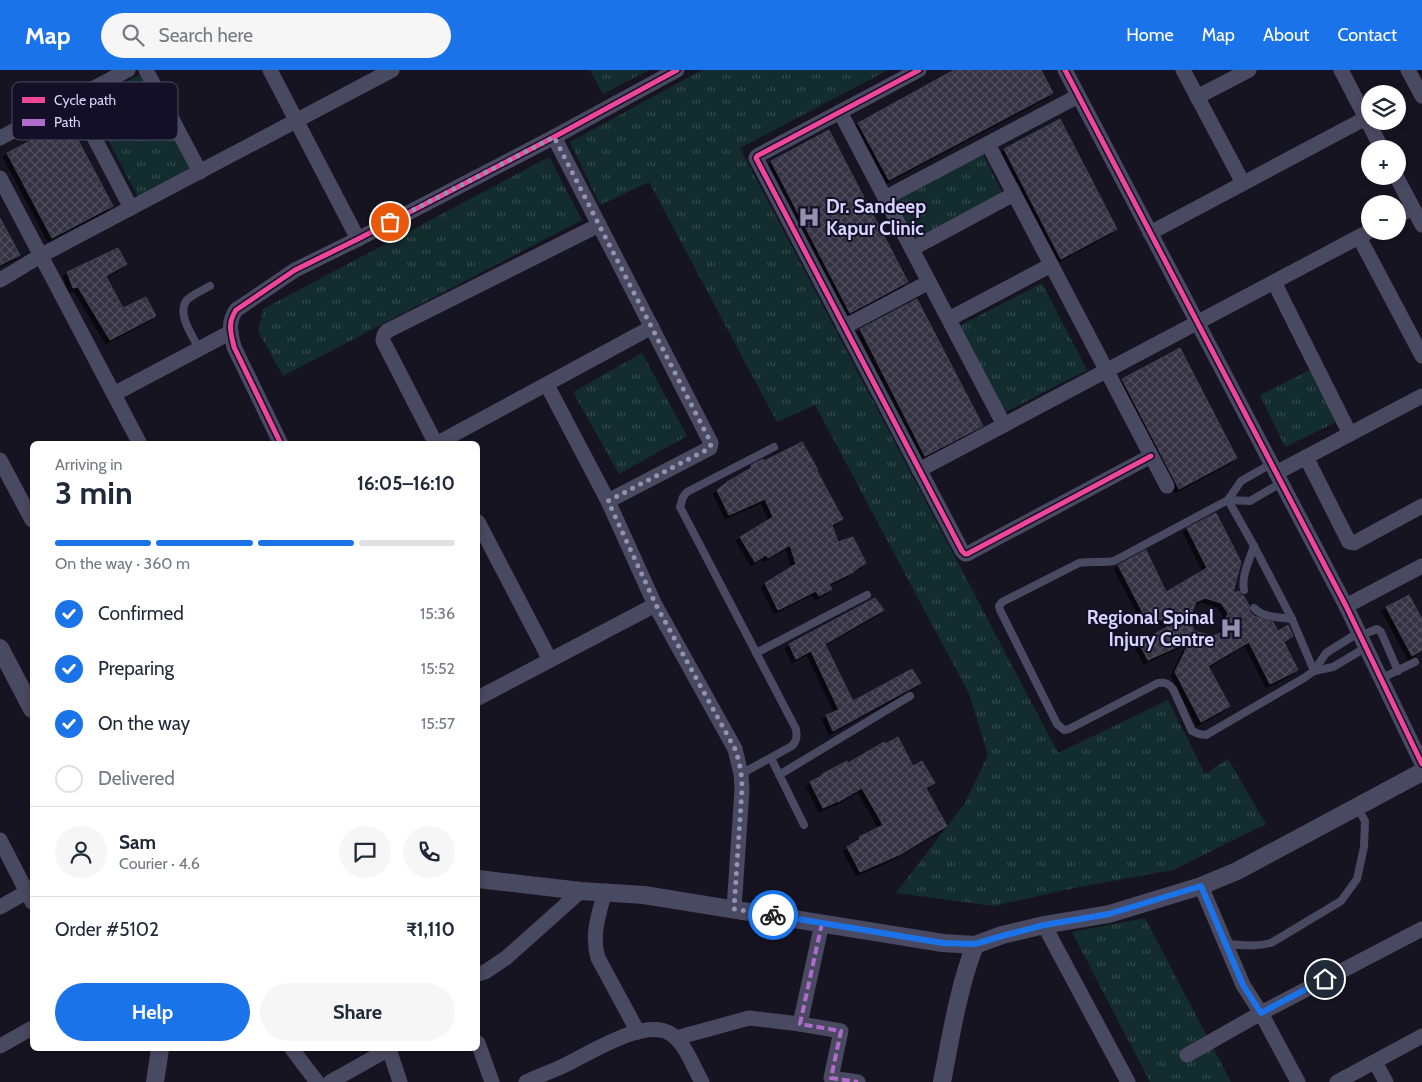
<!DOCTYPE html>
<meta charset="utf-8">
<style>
:root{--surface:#fff;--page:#f6f6f7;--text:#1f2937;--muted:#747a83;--line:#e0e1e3;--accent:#1a73e8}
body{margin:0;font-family:Cabin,sans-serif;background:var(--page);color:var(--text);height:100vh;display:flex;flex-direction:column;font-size:19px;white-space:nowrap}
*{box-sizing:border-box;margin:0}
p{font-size:16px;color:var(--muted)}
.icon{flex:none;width:28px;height:28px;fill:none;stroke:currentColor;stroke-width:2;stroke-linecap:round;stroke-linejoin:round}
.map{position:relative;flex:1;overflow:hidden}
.drawer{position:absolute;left:30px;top:371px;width:450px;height:610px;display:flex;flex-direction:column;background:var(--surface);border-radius:8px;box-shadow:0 2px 8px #0003}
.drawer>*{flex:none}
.buttons{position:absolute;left:1361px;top:15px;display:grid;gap:10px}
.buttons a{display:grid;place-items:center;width:45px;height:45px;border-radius:50%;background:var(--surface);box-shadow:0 2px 8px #0003;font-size:25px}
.pin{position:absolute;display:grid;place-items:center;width:42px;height:42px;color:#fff;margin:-21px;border:2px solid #fff;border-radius:50%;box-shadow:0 1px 5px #0007}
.courier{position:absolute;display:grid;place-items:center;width:50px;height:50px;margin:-25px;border:4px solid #1a73e8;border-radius:50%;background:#fff;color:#222;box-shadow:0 1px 6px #0007}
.overview em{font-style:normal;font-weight:700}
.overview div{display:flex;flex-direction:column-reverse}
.overview{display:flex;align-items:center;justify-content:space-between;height:85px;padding:0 25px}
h1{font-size:32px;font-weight:700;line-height:38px}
.bar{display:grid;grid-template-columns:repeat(4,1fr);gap:8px 5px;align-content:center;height:60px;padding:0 25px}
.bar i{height:6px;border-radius:4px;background:var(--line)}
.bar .current{background:var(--accent)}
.bar p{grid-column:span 4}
.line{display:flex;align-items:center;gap:12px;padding:0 25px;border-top:1px solid var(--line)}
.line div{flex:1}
.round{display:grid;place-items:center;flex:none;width:52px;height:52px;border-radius:26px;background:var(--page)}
ol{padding:0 25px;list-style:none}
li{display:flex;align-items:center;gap:15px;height:55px}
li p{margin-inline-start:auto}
li .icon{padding:5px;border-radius:50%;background:var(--accent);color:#fff;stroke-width:4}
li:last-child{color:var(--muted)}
li i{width:28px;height:28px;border:2px solid var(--line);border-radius:50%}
.cta{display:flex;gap:10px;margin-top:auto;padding:10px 25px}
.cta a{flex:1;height:58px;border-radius:30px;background:var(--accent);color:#fff;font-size:20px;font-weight:700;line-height:58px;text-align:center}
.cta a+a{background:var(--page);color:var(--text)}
header{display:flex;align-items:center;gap:30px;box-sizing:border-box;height:70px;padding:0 25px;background:var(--accent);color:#fff}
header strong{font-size:24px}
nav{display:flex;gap:28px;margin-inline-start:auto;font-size:18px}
.search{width:350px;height:45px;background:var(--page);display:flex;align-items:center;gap:12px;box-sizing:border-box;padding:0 18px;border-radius:28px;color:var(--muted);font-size:19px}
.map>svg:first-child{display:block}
.grass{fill:url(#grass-tufts)}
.building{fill:url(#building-cross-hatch);stroke:#433f54;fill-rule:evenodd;filter:url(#shadow)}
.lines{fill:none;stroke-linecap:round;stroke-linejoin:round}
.service{stroke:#4a4962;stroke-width:8}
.minor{stroke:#4a4962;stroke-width:15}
.tertiary{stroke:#4a4962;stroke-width:18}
.quiet{stroke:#b06ccc;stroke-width:4;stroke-dasharray:8 4;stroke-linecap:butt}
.cycleway-casing{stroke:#130f26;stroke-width:8}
.cycleway{stroke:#ed469a;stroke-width:5}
.done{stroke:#9591b1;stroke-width:5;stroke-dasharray:0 9}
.route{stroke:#1a73e8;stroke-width:6}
.labels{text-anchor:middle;stroke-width:4;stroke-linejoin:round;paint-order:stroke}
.poi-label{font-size:19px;font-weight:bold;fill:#d9d4ff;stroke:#130f26;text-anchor:start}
.key{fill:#130f26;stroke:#4e4a67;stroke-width:1}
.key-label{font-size:14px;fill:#d9d4ff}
</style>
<header>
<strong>Map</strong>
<div class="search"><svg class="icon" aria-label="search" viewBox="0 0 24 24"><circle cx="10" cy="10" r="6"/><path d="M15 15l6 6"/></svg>Search here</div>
<nav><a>Home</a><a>Map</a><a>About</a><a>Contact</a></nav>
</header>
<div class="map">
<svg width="1422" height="1012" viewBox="0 0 1422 1012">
<defs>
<pattern id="grass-tufts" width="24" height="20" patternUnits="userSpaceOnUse" patternTransform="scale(1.25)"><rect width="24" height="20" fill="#132c2d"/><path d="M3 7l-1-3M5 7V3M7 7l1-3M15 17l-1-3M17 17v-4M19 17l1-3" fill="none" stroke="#354a4c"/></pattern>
<pattern id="building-cross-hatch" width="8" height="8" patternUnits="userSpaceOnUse" patternTransform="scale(1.25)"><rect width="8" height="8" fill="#343243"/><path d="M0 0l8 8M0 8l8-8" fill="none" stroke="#514f5f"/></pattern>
<filter id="shadow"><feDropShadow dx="-4" dy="4" stdDeviation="0" flood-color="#0009"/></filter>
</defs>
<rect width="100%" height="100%" fill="#161421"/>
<!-- grass -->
<g class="grass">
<path d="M590,0H649L603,24Z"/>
<path d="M702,0H888L740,78L1058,683L1168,630L1205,704L1228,689L1266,754L1173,800L1074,818L994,836L896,823L965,733L988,685L969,624L815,335L777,352L649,112L600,135L570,72Z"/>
<path d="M142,3L192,99L138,127L88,32Z"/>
<path d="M983,84L1003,124L916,169L895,129Z"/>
<path d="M549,87L582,150L283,306L258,261L263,239Z"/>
<path d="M1042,213L1087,300L1004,343L959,256Z"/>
<path d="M642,283L687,366L619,404L573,322Z"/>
<path d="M1312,299L1338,351L1285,377L1260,325Z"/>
<path d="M1145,848L1231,1012H1150L1072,862Z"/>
</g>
<!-- building -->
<g class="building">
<path d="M954,0H1041L1053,23L889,110L858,53Z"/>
<path d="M1060,49L1117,159L1061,189L1004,79Z"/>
<path d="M68,51L113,136L52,168L7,83Z"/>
<path d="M829,60L908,212L850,243L771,91Z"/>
<path d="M0,148L20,185L0,195Z"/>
<path d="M118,178L127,194L106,206L123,238L146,227L156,246L110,270L78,217L73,218L67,202Z"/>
<path d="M917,229L983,356L925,386L860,259Z"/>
<path d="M1180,278L1237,388L1179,419L1122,309Z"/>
<path d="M802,372L818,400L817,401L843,449L832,455L838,472L853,467L866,493L854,501V502L829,514L832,519L819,526L816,521L778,540L765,513L796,494L790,475L768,488L766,485L755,492L740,467L773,447L765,429L729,445L717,420L727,412L751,398V395L763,389L764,391Z"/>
<path d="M1216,443L1241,492L1233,523L1239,521L1241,525L1244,526L1249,536V539L1250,542L1254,546L1273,552L1278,561L1288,555L1293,566L1284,572L1298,600L1270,614L1249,572L1208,596L1230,636L1201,652L1175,602L1190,571L1148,590L1139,573L1172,554L1143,543L1118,495L1146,480L1166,522L1207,498L1187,458ZM1205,528L1221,533L1228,543L1222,562L1213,566L1194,561L1189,549L1196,532Z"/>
<path d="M1409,525L1422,549V580L1412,586L1386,537Z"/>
<path d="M875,528L884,540L825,574L853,631L912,599L921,613L833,661L826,645L839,640L811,581L796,589L789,574Z"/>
<path d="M898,667L913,696L922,691L935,713L926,718L947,756L901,784L860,802L847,777L860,769L859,767L883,755L862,718L838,732V731L823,738L810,712L823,705L822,704L847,691L848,693L884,672L885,674Z"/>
</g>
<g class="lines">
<!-- service -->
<g class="service">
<path d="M199,279C193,266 177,245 186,231C191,225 203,220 210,216"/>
<path d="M1281,413L1250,431L1228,430L1114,491C1102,493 1090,491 1079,493L1002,532L999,536L1000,540L1057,654L1064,660L1069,659L1158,613C1165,612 1168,613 1173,619L1192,661L1199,664L1206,665L1304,608L1314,601L1326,583L1358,563"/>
<path d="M1228,430L1254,476L1292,549L1314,601"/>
<path d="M1228,430L1241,411L1271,394"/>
<path d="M1244,520C1241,506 1250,489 1254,476"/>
<path d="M1254,538C1263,548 1280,547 1292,549"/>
<path d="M1359,566L1377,559L1381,562L1398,601"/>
<path d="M756,583L867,525"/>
<path d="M1314,601L1333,597L1365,578"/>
<path d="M1380,609L1415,592"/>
<path d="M771,688L804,755"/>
<path d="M741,704L792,676C797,671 797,666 796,659L680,437L683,427L687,422L774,377"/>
<path d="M779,705L910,626"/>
<path d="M1226,874C1242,875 1256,877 1271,873L1341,831L1357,809L1364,777L1365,751L1357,737"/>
</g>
<!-- minor -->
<g class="minor">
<path d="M146,0L200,102"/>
<path d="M270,0L358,169"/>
<path d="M919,0L757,86L756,88L962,481L965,484H967L1151,386"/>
<path d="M1065,0L1346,536L1422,694"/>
<path d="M1183,0L1243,113"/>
<path d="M1341,0L1382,79"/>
<path d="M1408,0L1422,26"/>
<path d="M1197,27L1249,0"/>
<path d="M74,29L131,138"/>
<path d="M840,42L1004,355"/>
<path d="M554,67L711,373L710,378L608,431"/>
<path d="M0,68L128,0"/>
<path d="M988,74L1167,416"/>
<path d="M1396,106L1422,155"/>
<path d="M0,108L140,374"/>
<path d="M885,128L1078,26"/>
<path d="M1398,146L1413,138"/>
<path d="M599,155L387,261L384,265L383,271L436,374L652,257"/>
<path d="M1150,163L1366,48"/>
<path d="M1359,167L1422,286"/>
<path d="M912,179L1014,124"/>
<path d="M0,210L40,186L392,0"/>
<path d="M1274,212L1350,364"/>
<path d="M949,249L1051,195"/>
<path d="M844,257L929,212"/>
<path d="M547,315L608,431L655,535L735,679L741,704L742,719L734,839"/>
<path d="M114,324L231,262"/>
<path d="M281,374L234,277C231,263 227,254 236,240L295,200L358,169L554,67L677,0"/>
<path d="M1306,387L1349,472L1354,473L1422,436"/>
<path d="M0,390L32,450"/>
<path d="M919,400L1370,161"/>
<path d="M1276,403L1422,326"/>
<path d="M478,452L550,590"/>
<path d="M1346,536L1422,496"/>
<path d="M478,628L655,535"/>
<path d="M0,770L32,832"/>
<path d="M1201,816L1243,915L1261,943L1298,1012"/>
<path d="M605,821C599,844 591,865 598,888L638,962"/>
<path d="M0,837L32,819"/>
<path d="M822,853L800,954L841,961L831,1008L858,1012"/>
<path d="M1044,855L1128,1012"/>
<path d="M478,904L485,902L506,888L581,821"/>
<path d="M676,968L749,948L800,954"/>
<path d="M478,973L492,1012"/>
<path d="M0,976L32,958"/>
<path d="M292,979L317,1012"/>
<path d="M389,979L400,1012"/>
<path d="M1187,985L1261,943L1422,859"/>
<path d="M1375,992L1386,1012"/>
<path d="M330,1012L389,979"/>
<path d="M526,1012C538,1006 550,1002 561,997C586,986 645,946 671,964C686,974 693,997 702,1012"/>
<path d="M1337,1012L1422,966"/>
</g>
<!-- tertiary -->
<g class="tertiary">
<path d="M0,578L32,639"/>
<path d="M478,809L581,821L644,825L943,873L975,875"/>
<path d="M155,1012L160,979"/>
<path d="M942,1012C951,966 958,919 975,875L1002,865L1044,855L1109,844L1201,816L1237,801L1422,702"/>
</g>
<!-- quiet -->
<path class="quiet" d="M822,853L800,954L841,961L831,1008L858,1012"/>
<!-- cycleway casing -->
<g class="cycleway-casing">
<g id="cycleway">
<path d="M919,0L757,86L756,88L962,481L965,484H967L1151,386"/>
<path d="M1065,0L1346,536L1422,694"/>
<path d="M281,374L234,277C231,263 227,254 236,240L295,200L358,169L554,67L677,0"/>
</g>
</g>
<!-- cycleway -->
<use href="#cycleway" class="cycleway"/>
</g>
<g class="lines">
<!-- done -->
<path class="done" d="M390,152L554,67L711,373L710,378L608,431L656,535L735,679C740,693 742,705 742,719L734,839L773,845"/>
<!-- route -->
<path class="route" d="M773,845L943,873L975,874L1002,866L1044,855L1109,844L1201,816L1243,915L1261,943L1325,909"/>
</g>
<!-- icons -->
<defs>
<g id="hospital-bare" transform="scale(1.725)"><path d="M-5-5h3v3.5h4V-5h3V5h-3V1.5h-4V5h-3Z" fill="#9591b1" stroke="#130f26" stroke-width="2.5" paint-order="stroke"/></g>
</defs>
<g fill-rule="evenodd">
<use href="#hospital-bare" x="809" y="147"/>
<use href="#hospital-bare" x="1231" y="558"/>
</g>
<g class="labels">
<!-- poi labels -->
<g class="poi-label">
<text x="826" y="143">Dr. Sandeep<tspan x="826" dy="22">Kapur Clinic</tspan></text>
<text x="1214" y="554" text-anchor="end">Regional Spinal<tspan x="1214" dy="22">Injury Centre</tspan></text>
</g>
</g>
<!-- legend -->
<rect x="12" y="12" width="166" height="58" rx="8" class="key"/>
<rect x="22" y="27" width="23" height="6" fill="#ed469a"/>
<rect x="22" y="49" width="23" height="7" fill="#b06ccc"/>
<g class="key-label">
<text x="54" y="35">Cycle path</text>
<text x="54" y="57">Path</text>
</g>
</svg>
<div class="buttons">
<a><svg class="icon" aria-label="layers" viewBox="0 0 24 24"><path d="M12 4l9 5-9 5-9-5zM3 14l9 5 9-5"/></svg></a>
<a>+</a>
<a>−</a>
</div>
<div class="pin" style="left:390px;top:152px;background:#ea580c"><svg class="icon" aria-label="bag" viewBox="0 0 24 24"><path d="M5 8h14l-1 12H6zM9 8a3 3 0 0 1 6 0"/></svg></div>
<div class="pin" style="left:1325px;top:909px;background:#1f2937"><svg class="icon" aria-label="home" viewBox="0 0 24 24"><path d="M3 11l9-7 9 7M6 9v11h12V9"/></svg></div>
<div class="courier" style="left:773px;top:845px"><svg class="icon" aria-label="bike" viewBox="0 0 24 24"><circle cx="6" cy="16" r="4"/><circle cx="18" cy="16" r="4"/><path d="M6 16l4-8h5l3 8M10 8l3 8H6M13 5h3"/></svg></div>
<section class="drawer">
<div class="overview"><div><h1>3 min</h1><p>Arriving in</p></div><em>16:05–16:10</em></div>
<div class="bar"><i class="current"></i><i class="current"></i><i class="current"></i><i></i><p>On the way · 360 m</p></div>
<ol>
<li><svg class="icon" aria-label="check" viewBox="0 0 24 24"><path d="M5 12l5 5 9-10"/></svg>Confirmed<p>15:36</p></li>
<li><svg class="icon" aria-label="check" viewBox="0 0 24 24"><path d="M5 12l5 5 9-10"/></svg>Preparing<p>15:52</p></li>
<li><svg class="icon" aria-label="check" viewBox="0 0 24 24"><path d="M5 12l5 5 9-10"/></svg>On the way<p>15:57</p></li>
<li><i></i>Delivered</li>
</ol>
<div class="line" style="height:90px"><a class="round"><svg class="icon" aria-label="person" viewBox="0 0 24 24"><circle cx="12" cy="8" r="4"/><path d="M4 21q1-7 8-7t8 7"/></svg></a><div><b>Sam</b><p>Courier · 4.6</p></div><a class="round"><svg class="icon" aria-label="chat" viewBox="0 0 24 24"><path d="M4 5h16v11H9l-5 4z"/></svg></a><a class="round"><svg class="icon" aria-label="phone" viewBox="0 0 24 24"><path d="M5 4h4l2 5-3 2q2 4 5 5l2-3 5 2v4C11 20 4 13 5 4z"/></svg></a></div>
<div class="line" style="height:65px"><div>Order #5102</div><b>₹1,110</b></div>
<div class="cta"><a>Help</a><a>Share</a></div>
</section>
</div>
